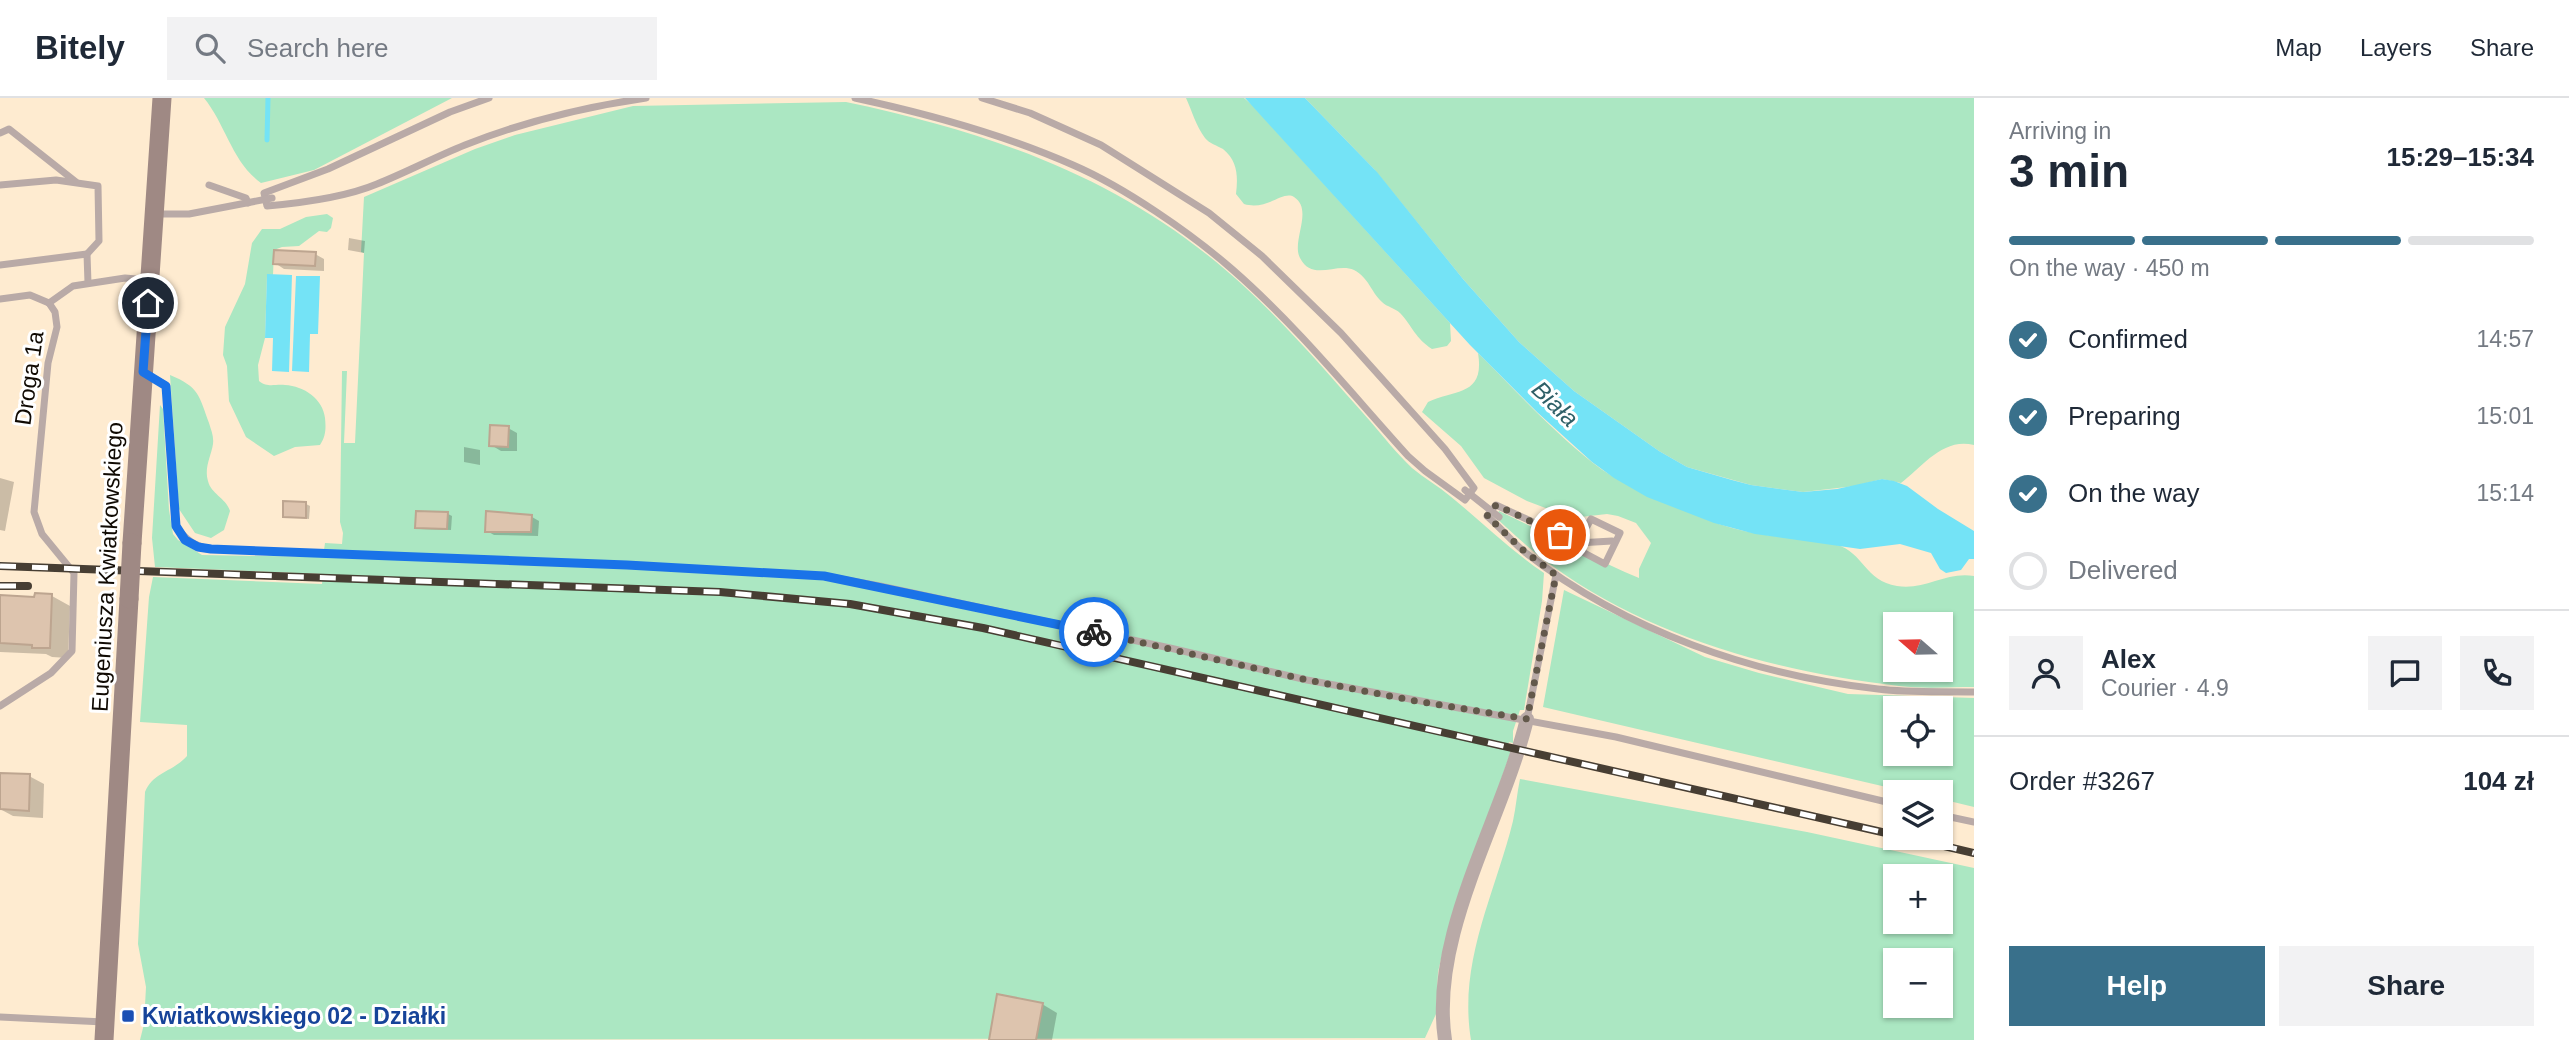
<!DOCTYPE html>
<meta charset="utf-8">
<style>
:root{--surface:#fff;--page:#f2f2f3;--text:#1f2937;--muted:#747a83;--line:#e0e1e3;--accent:#39708b}
body{margin:0;font-family:Helvetica,sans-serif;background:var(--page);color:var(--text);height:100vh;display:flex;flex-direction:column;font-size:26px;white-space:nowrap}
*{box-sizing:border-box;margin:0}
p{font-size:23px;color:var(--muted)}
.icon{flex:none;width:38px;height:38px;fill:none;stroke:currentColor;stroke-width:2;stroke-linecap:round;stroke-linejoin:round}
.map{position:relative;flex:1;overflow:hidden}
.panel{display:flex;flex-direction:column;background:var(--surface);width:595px}
.panel>*{flex:none}
.needle{width:46px;rotate:290deg}
.tools{position:absolute;left:1883px;top:514px;display:grid;gap:14px}
.tools a{display:grid;place-items:center;width:70px;height:70px;border-radius:0px;background:var(--surface);box-shadow:0 2px 5px #0004;font-size:35px}
.pin{position:absolute;display:grid;place-items:center;width:60px;height:60px;color:#fff;margin:-30px;border:4px solid #fff;border-radius:50%;box-shadow:0 2px 7px #0007}
.courier{position:absolute;display:grid;place-items:center;width:70px;height:70px;margin:-35px;border:5px solid #1a73e8;border-radius:50%;background:#fff;color:#222;box-shadow:0 2px 9px #0007}
.headline em{font-style:normal;font-weight:700}
.headline div{display:flex;flex-direction:column-reverse}
.headline{display:flex;align-items:center;justify-content:space-between;height:119px;padding:0 35px}
h1{font-size:46px;font-weight:700;line-height:52px}
.bar{display:grid;grid-template-columns:repeat(4,1fr);gap:10px 7px;align-content:center;height:84px;padding:0 35px}
.bar i{height:9px;border-radius:5px;background:var(--line)}
.bar .on{background:var(--accent)}
.bar p{grid-column:span 4}
.line{display:flex;align-items:center;gap:18px;padding:0 35px;border-top:2px solid var(--line)}
.line div{flex:1}
.round{display:grid;place-items:center;flex:none;width:74px;height:74px;border-radius:0px;background:var(--page)}
ol{padding:0 35px;list-style:none}
li{display:flex;align-items:center;gap:21px;height:77px}
li p{margin-inline-start:auto}
li .icon{padding:7px;border-radius:50%;background:var(--accent);color:#fff;stroke-width:4}
li:last-child{color:var(--muted)}
li i{width:38px;height:38px;border:4px solid var(--line);border-radius:50%}
.cta{display:flex;gap:14px;margin-top:auto;padding:14px 35px}
.cta a{flex:1;height:80px;border-radius:0px;background:var(--accent);color:#fff;font-size:28px;font-weight:700;line-height:80px;text-align:center}
.cta a+a{background:var(--page);color:var(--text)}
header{display:flex;align-items:center;gap:42px;box-sizing:border-box;height:98px;padding:0 35px;background:var(--surface);border-bottom:2px solid var(--line)}
header strong{font-size:33px}
nav{display:flex;gap:38px;margin-inline-start:auto;font-size:24px}
.search{width:490px;height:63px;background:var(--page);display:flex;align-items:center;gap:18px;box-sizing:border-box;padding:0 24px;border-radius:0px;color:var(--muted);font-size:26px}
main{display:flex;flex:1;min-height:0}
.map>svg:first-child{display:block}
.green{fill:#abe7c2;fill-rule:evenodd}
.water{fill:#74e3f6}
.shadow{fill:#0003}
.lines{fill:none;stroke-linecap:round;stroke-linejoin:round}
.stream{stroke:#74e3f6;stroke-width:5}
.building{fill:#ddc4ae;stroke:#bda590;stroke-width:2}
.service{stroke:#b9aaa7;stroke-width:7}
.minor{stroke:#b9aaa7;stroke-width:14}
.secondary{stroke:#9f8984;stroke-width:19}
.rail-casing{stroke:#473e33;stroke-width:8}
.rail{stroke:#fff;stroke-width:5;stroke-dasharray:16;stroke-linecap:butt}
.secondary-bridge{stroke:#9f8984;stroke-width:19}
.done{stroke:#63594b;stroke-width:7;stroke-dasharray:0 12.6}
.route{stroke:#1a73e8;stroke-width:9}
.transit-dot{fill:#1a4fb4;stroke:#fff;stroke-width:2.5}
.labels{text-anchor:middle;stroke-width:6;stroke-linejoin:round;paint-order:stroke}
.street-label{font-size:23px;fill:#100a03;stroke:#fff}
.transit-label{font-size:23px;font-weight:bold;fill:#164399;stroke:#fff;text-anchor:start}
.water-label{font-size:24px;font-style:italic;fill:#2f6068;stroke:#fff}
</style>
<header>
<strong>Bitely</strong>
<div class="search"><svg class="icon" aria-label="search" viewBox="0 0 24 24"><circle cx="10" cy="10" r="6"/><path d="M15 15l6 6"/></svg>Search here</div>
<nav><a>Map</a><a>Layers</a><a>Share</a></nav>
</header>
<main>
<div class="map">
<svg width="1974" height="942" viewBox="0 0 1974 942">
<rect width="100%" height="100%" fill="#feebd0"/>
<!-- green -->
<g class="green">
<path d="M204,0H452L314,72L261,85C232,64 226,27 204,0Z"/>
<path d="M1186,0H1244L1252,7L1450,225L1451,243L1447,248L1432,251C1415,240 1413,229 1400,215C1395,210 1387,209 1382,204C1371,194 1369,180 1354,172C1337,164 1312,184 1300,160C1291,143 1314,112 1294,99C1283,92 1267,113 1244,106L1236,96C1238,79 1238,63 1223,51C1216,47 1210,46 1205,40C1196,28 1192,13 1186,0Z"/>
<path d="M1305,0H1974V347C1943,339 1922,369 1901,385L1882,381L1855,388L1803,394L1751,387L1687,369L1659,353L1574,293L1519,244L1463,181L1374,71Z"/>
<path d="M846,4C998,36 1131,83 1247,191C1291,232 1330,278 1370,323C1383,338 1397,356 1412,370C1424,380 1438,388 1450,398C1482,424 1510,452 1544,475L1542,503L1524,612H1520L1513,633V645L1509,644L1506,652L1511,653L1446,840L1438,874L1436,916L1425,940L140,942L144,926L146,889L138,846L145,694C153,674 173,674 187,658V627L140,624L149,499L153,479L322,486L323,476L155,469L152,440L160,307L163,311L169,412L173,436L178,442L202,457L323,459L325,445L342,446L343,435L340,424L342,273H347L344,345H355L364,155L361,154L364,99L475,51L515,37L633,8Z"/>
<path d="M327,116L333,120L331,130L327,134L319,133L299,148L282,149L274,152L273,177H267L265,240L258,267L259,283C268,290 274,286 285,287C304,288 323,301 325,320C326,330 326,338 320,347L295,349L274,358L246,339L229,303L227,268L223,257L225,229L245,186L252,145L262,131H280L306,119Z"/>
<path d="M1478,255C1515,292 1551,332 1593,365C1616,383 1642,393 1668,404C1689,414 1710,424 1732,430C1767,440 1803,439 1837,447C1863,454 1865,483 1897,488C1924,493 1946,473 1974,478V589C1950,589 1924,591 1899,588C1777,574 1652,540 1551,467C1531,453 1513,435 1495,419L1499,413C1546,435 1591,460 1639,480V471L1651,445L1636,425L1618,418L1607,416L1572,420L1527,403L1484,380L1461,348L1422,314L1428,304C1456,291 1485,298 1478,255ZM1895,527H1941V572H1895Z"/>
<path d="M170,277C199,289 199,297 209,325C211,332 214,338 213,346C211,359 204,369 208,383C211,396 226,400 230,413L224,432L211,440L195,435L179,411Z"/>
<path d="M1564,492L1705,559L1759,575L1848,596L1974,600V709L1941,701V695H1912L1543,609ZM1895,611H1941V656H1895Z"/>
<path d="M1520,681L1807,734L1974,770V942H1471C1458,864 1495,796 1513,723C1516,709 1517,695 1520,681ZM1895,779H1941V824H1895ZM1895,863H1941V908H1895Z"/>
</g>
<!-- water -->
<g class="water">
<path d="M1245,0H1305L1377,74L1463,181L1519,244L1574,293L1659,353L1687,369L1732,382L1751,387L1803,394L1837,391L1882,381L1894,383L1907,388L1938,411L1974,433V461H1969L1961,472L1946,475L1940,471L1931,455L1900,446L1860,451L1755,436L1714,425L1647,399L1614,380L1592,364L1538,315L1470,247Z"/>
<path d="M267,176L292,177L289,274L272,273L273,240H265Z"/>
<path d="M296,178H320L318,236H310L309,274L292,273Z"/>
</g>
<!-- shadow -->
<g class="shadow">
<path d="M349,140L365,143L364,155L348,152Z"/>
<path d="M315,156L324,161V173L284,171L275,165Z"/>
<path d="M508,330L517,335V353H501L491,347Z"/>
<path d="M464,349L480,352V367L464,364Z"/>
<path d="M0,380L14,384L5,433L0,432Z"/>
<path d="M306,406L310,408L309,421L285,418Z"/>
<path d="M487,414L532,419L539,423L538,438L494,437L487,433Z"/>
<path d="M418,415L448,416L452,418L451,432L420,431L416,429Z"/>
<path d="M52,498L70,508L68,560L52,559L46,556L0,554V499L36,500Z"/>
<path d="M0,676L29,678L44,686L43,720L13,718L0,711Z"/>
<path d="M1042,906L1057,915L1052,942H991Z"/>
</g>
<g class="lines">
<!-- stream -->
<path class="stream" d="M267,42L268,0"/>
</g>
<!-- building -->
<g class="building">
<path d="M274,152L316,154L315,168L273,166Z"/>
<path d="M490,327L509,328L508,349L489,348Z"/>
<path d="M283,403L306,404V420L283,419Z"/>
<path d="M416,413L448,414L447,431L415,430Z"/>
<path d="M486,413L532,417L531,434H485Z"/>
<path d="M35,495L52,496L50,550H32V547L0,545V497L34,499Z"/>
<path d="M0,675L30,676L29,713L0,711Z"/>
<path d="M997,896L1043,905L1036,942H989Z"/>
</g>
<g class="lines">
<!-- service -->
<g class="service">
<path d="M489,0L450,14L328,71L264,95L267,108C301,105 346,99 377,86C407,74 435,59 465,47C523,24 584,9 646,0"/>
<path d="M855,0C929,16 1003,36 1073,67C1124,89 1191,135 1233,172C1297,228 1351,295 1408,358L1425,373L1465,402L1474,390L1445,351L1341,235L1262,158L1209,115L1101,47L1030,15L982,0"/>
<path d="M0,35L9,31L76,84"/>
<path d="M0,87L56,82L98,88L99,143L87,156L88,185"/>
<path d="M209,87L246,100L248,105"/>
<path d="M156,116H189L272,100"/>
<path d="M0,167L87,156"/>
<path d="M0,201L30,197L49,205"/>
<path d="M49,205L73,188L125,180L147,182"/>
<path d="M146,276L166,287L176,428C186,442 194,448 211,451L627,467L824,478L880,488L1170,550L1307,582L1616,639L1895,706"/>
<path d="M1465,392L1499,419"/>
<path d="M1591,421L1620,435L1605,466L1575,450Z"/>
<path d="M1612,443L1578,445L1496,407L1487,418C1501,430 1512,444 1526,455C1627,533 1752,577 1878,591C1910,595 1942,593 1974,594"/>
<path d="M0,608L51,575L72,553L74,475L42,436L34,414L48,265L57,229L55,214L49,205"/>
<path d="M1527,621L1556,477"/>
<path d="M1941,717L1974,724"/>
<path d="M0,919L104,924"/>
</g>
<!-- minor -->
<path class="minor" d="M1445,942C1429,837 1502,723 1527,621"/>
<!-- secondary -->
<g class="secondary">
<path d="M132,445L162,0"/>
<path d="M104,942L129,501"/>
</g>
<!-- rail casing -->
<g class="rail-casing">
<g id="rail">
<path d="M0,468L720,494L850,506L983,530L1895,737"/>
<path d="M0,488H28"/>
<path d="M1910,740L1974,755"/>
</g>
</g>
<!-- rail -->
<use href="#rail" class="rail"/>
<!-- secondary-bridge -->
<path class="secondary-bridge" d="M129,501L132,445"/>
</g>
<g class="lines">
<!-- done -->
<path class="done" d="M1094,534L1307,582L1416,603L1527,621L1556,477L1524,453L1487,418L1496,407L1560,437"/>
<!-- route -->
<path class="route" d="M148,205L143,274L166,288L176,428L185,442L198,449L211,451L627,467L824,478L1094,534"/>
</g>
<!-- markers -->
<rect class="transit-dot" x="121" y="911" width="14" height="14" rx="3.5"/>
<g class="labels">
<!-- street labels -->
<g class="street-label">
<text transform="translate(29 280) rotate(-82)" y="8">Droga 1a</text>
<text transform="translate(107 469) rotate(-87)" y="8">Eugeniusza Kwiatkowskiego</text>
</g>
<!-- transit labels -->
<g class="transit-label">
<text x="142" y="926">Kwiatkowskiego 02 - Działki</text>
</g>
<!-- water labels -->
<g class="water-label">
<text transform="translate(1555 306) rotate(44)" y="8">Biała</text>
</g>
</g>
</svg>
<div class="tools">
<a><svg class="needle" viewBox="-14 -14 28 28"><path d="M0-13l5 13h-10z" fill="#e53935"/><path d="M0 13l5-13h-10z" fill="#747a83"/></svg></a>
<a><svg class="icon" aria-label="locate" viewBox="0 0 24 24"><circle cx="12" cy="12" r="6"/><path d="M12 2v4M12 18v4M2 12h4M18 12h4"/></svg></a>
<a><svg class="icon" aria-label="layers" viewBox="0 0 24 24"><path d="M12 4l9 5-9 5-9-5zM3 14l9 5 9-5"/></svg></a>
<a>+</a>
<a>−</a>
</div>
<div class="pin" style="left:1560px;top:437px;background:#ea580c"><svg class="icon" aria-label="bag" viewBox="0 0 24 24"><path d="M5 8h14l-1 12H6zM9 8a3 3 0 0 1 6 0"/></svg></div>
<div class="pin" style="left:148px;top:205px;background:#1f2937"><svg class="icon" aria-label="home" viewBox="0 0 24 24"><path d="M3 11l9-7 9 7M6 9v11h12V9"/></svg></div>
<div class="courier" style="left:1094px;top:534px"><svg class="icon" aria-label="bike" viewBox="0 0 24 24"><circle cx="6" cy="16" r="4"/><circle cx="18" cy="16" r="4"/><path d="M6 16l4-8h5l3 8M10 8l3 8H6M13 5h3"/></svg></div>
</div>
<section class="panel">
<div class="headline"><div><h1>3 min</h1><p>Arriving in</p></div><em>15:29–15:34</em></div>
<div class="bar"><i class="on"></i><i class="on"></i><i class="on"></i><i></i><p>On the way · 450 m</p></div>
<ol>
<li><svg class="icon" aria-label="check" viewBox="0 0 24 24"><path d="M5 12l5 5 9-10"/></svg>Confirmed<p>14:57</p></li>
<li><svg class="icon" aria-label="check" viewBox="0 0 24 24"><path d="M5 12l5 5 9-10"/></svg>Preparing<p>15:01</p></li>
<li><svg class="icon" aria-label="check" viewBox="0 0 24 24"><path d="M5 12l5 5 9-10"/></svg>On the way<p>15:14</p></li>
<li><i></i>Delivered</li>
</ol>
<div class="line" style="height:126px"><a class="round"><svg class="icon" aria-label="person" viewBox="0 0 24 24"><circle cx="12" cy="8" r="4"/><path d="M4 21q1-7 8-7t8 7"/></svg></a><div><b>Alex</b><p>Courier · 4.9</p></div><a class="round"><svg class="icon" aria-label="chat" viewBox="0 0 24 24"><path d="M4 5h16v11H9l-5 4z"/></svg></a><a class="round"><svg class="icon" aria-label="phone" viewBox="0 0 24 24"><path d="M5 4h4l2 5-3 2q2 4 5 5l2-3 5 2v4C11 20 4 13 5 4z"/></svg></a></div>
<div class="line" style="height:91px"><div>Order #3267</div><b>104 zł</b></div>
<div class="cta"><a>Help</a><a>Share</a></div>
</section>
</main>
